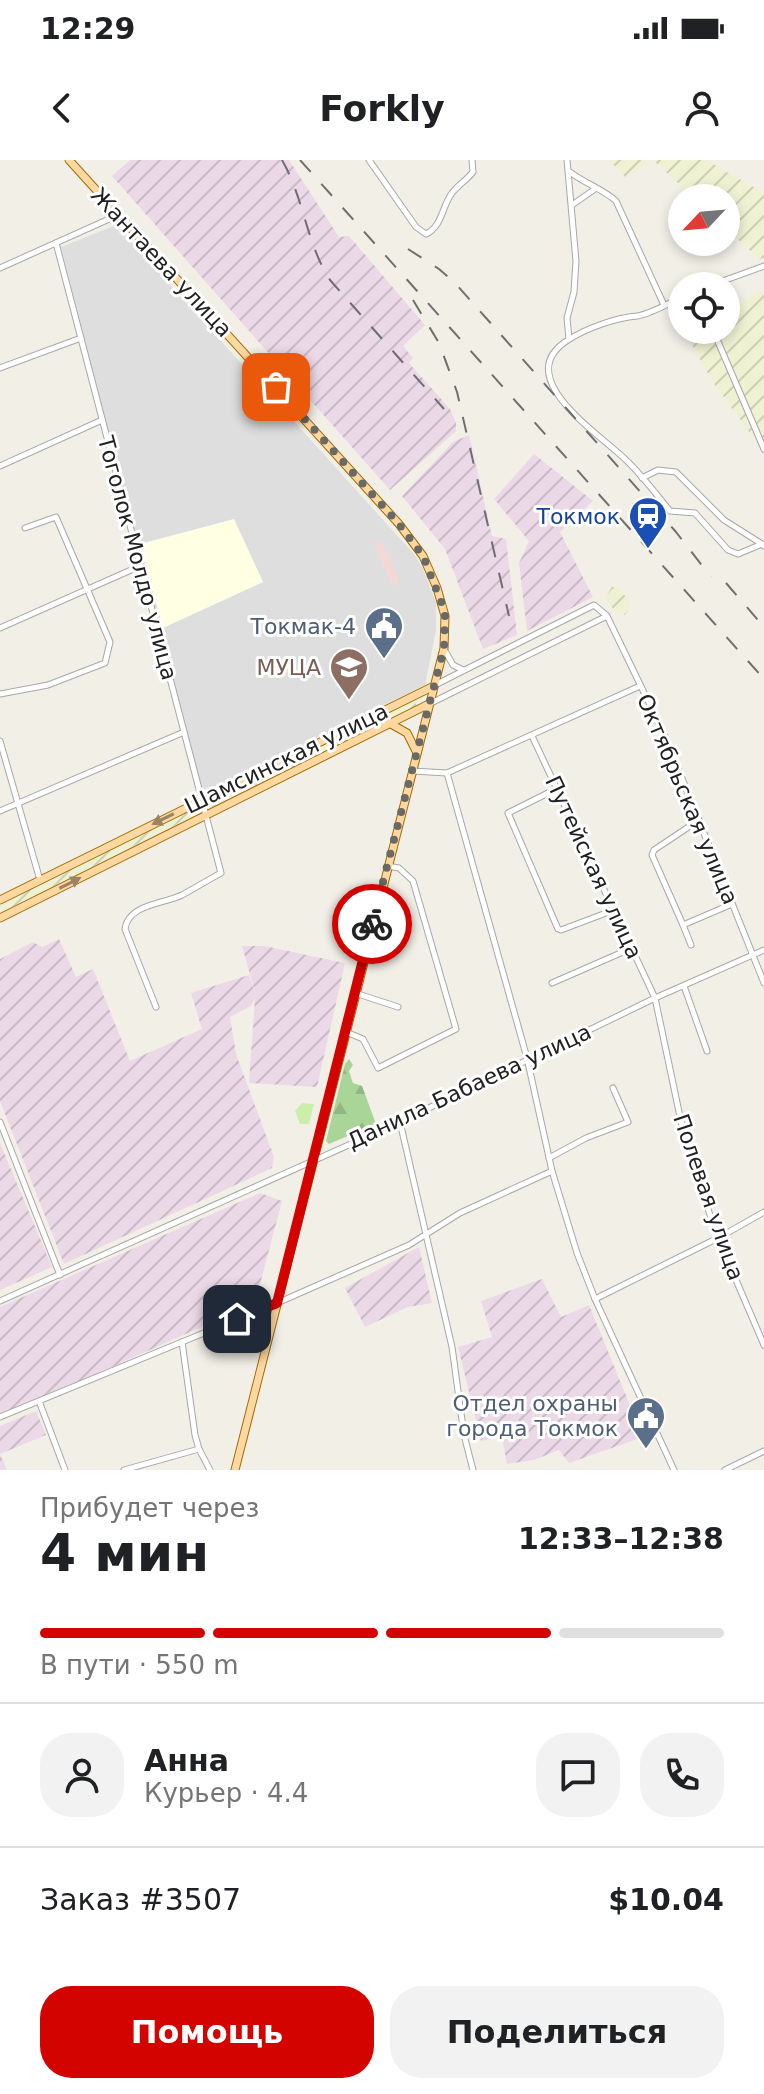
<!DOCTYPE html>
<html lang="ru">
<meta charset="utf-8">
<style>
:root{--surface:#fff;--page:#f2f2f2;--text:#202124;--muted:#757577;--line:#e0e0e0;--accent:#d30300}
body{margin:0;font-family:"DejaVu Sans",sans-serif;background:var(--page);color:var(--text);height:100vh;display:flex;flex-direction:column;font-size:30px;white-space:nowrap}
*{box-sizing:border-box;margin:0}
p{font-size:26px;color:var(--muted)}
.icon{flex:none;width:44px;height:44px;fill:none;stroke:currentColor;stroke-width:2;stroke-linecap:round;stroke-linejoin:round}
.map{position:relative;height:1310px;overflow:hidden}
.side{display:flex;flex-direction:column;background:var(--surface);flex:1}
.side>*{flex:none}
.needle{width:52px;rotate:244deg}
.buttons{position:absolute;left:668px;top:24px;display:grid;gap:16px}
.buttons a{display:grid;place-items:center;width:72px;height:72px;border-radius:50%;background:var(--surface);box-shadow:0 4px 12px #0003;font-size:40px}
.pin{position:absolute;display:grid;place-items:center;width:68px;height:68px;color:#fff;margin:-34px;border-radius:16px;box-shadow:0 4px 12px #0006}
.courier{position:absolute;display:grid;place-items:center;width:80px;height:80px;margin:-40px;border:6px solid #d30300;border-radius:50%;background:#fff;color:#222;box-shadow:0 2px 10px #0007}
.summary em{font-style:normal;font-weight:700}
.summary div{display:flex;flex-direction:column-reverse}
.summary{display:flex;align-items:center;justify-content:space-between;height:136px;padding:0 40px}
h1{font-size:52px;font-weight:700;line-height:60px}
.bar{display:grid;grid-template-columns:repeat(4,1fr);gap:12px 8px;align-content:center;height:96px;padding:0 40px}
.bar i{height:10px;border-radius:6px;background:var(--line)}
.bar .active{background:var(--accent)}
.bar p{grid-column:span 4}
.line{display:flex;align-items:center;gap:20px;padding:0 40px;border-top:2px solid var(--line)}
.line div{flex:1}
.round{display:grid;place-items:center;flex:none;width:84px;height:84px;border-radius:32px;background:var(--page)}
.primary-button{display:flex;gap:16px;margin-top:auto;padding:16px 40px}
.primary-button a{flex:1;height:92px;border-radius:32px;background:var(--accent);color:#fff;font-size:32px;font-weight:700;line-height:92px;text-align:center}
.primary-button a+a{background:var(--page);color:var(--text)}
.status{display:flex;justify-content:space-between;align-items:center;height:56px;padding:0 40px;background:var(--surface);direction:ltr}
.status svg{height:22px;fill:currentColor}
header{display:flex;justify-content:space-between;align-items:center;height:104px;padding:0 40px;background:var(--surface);font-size:36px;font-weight:700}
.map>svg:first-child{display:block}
.residential{fill:#dfdede}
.commercial{fill:#f4d8d6}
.industrial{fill:url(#industrial-furrows)}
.education{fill:#ffffe4}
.farmland{fill:url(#farmland-furrows)}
.grass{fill:url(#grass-tufts)}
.forest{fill:url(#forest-firs)}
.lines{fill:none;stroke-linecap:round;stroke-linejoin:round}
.minor-casing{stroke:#a8a8a8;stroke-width:7}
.major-casing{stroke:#9f6c00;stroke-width:9}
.minor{stroke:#fff;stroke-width:5}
.major{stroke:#ffd7a0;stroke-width:7}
.rail{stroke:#6f6f6f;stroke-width:2;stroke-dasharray:16 16;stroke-linecap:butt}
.oneway{fill:#9b8567}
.done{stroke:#6a6966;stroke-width:8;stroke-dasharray:0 14.4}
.route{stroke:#d30300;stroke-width:10}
.labels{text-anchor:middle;stroke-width:6;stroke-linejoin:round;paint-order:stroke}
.street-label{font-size:22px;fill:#212121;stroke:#fff}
.transit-label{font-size:22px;fill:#164399;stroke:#fff;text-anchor:end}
.service-label{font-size:22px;fill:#4e5e75;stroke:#fff;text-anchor:end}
.education-label{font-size:22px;fill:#785e54;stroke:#fff;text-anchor:end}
</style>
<div class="status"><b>12:29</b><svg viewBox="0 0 49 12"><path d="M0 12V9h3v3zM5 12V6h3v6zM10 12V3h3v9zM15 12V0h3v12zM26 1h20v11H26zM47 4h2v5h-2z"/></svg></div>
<header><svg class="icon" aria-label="back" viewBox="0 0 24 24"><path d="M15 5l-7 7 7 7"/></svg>Forkly<svg class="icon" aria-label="person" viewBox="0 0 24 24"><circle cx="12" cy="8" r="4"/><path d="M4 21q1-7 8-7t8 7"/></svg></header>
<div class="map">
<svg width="764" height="1310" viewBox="0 0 764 1310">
<defs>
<pattern id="industrial-furrows" width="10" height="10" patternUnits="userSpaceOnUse" patternTransform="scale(2)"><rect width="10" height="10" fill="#ecd9e8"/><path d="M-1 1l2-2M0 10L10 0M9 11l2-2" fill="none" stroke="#cabac7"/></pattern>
<pattern id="farmland-furrows" width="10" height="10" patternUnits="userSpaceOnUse" patternTransform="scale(2)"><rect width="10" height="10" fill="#eff2d2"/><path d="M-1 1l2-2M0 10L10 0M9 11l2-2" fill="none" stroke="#cdcfb4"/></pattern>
<pattern id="grass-tufts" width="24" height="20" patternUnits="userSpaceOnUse" patternTransform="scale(2)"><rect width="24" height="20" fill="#cbefaa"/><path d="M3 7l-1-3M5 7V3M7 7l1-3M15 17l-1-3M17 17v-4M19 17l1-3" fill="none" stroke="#aecd92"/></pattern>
<pattern id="forest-firs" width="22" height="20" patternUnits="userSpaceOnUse" patternTransform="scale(2)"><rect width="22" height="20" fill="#aad599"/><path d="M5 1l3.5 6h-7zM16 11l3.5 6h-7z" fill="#92b784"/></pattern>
</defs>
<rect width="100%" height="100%" fill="#f2efe7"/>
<!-- residential -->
<path class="residential" d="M116,65L414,394L423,409L436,443V470L425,525L201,634L61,87Z"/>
<!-- commercial -->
<path class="commercial" d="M381,381L400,422L393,426L374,384Z"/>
<!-- industrial -->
<g class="industrial">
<path d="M130,0H289L339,77L349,76L425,165L403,186L413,198L409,203L450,249L456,263V271L390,330L112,16Z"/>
<path d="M469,275L492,376L506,379L517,475L483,489L445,389L402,336L453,282Z"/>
<path d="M534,294L593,341L560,372L593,437L527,471L519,403L529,381L494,339Z"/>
<path d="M59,779L76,817L93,809L130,901L202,869L191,833L249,815L256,836L242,786H264L345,803L317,927L249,923L255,838L251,846L230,857L236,894L274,997L272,1008L64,1104L0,941V799L33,782L42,787Z"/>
<path d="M0,983L52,1107L0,1130Z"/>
<path d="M260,1033L282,1041L259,1128L249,1134L253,1144L96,1214L0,1254V1147Z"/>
<path d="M419,1087L432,1143L408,1147L365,1167L345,1128Z"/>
<path d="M542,1119L561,1157L589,1145L643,1277L569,1303L559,1290L534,1300L507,1304L502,1277L481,1281L458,1187L492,1177L481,1141Z"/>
<path d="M36,1251L46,1275L0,1294L7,1310H0V1266Z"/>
</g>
<!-- education -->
<path class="education" d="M234,359L263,422L163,468L140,384Z"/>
<!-- farmland -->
<g class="farmland">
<path d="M609,0H644L648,3L626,18Z"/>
<path d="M653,0H706L764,33V98L759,99L726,68V38H694Z"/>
<path d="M764,129V292L712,221L690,181L696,170H726V150Z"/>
<path d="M612,427H618L632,444L625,455H618L605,438Z"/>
<path d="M414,540L417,546L204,651L201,644Z"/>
<path d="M196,646L199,653L0,753V743Z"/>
</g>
<!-- grass -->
<path class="grass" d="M302,943L314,944L309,964H300L295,951Z"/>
<!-- forest -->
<path class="forest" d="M349,899L353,905L349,911L353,923L362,926L376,964L329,984L326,981L345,904Z"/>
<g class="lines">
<!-- minor casing -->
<g class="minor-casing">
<g id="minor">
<path d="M369,0L416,67L426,74C441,67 442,49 450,36C455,27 466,21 473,12L472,0"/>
<path d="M567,0L576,101L574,132L567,158L569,179"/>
<path d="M570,12C584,23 603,29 616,41L664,145"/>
<path d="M572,45L595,29"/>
<path d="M56,83L221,713C208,720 195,728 182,735C164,744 128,744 125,769L156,847"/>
<path d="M0,108L118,55"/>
<path d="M709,126L764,106"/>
<path d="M682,137C669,143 651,154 637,156C615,158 587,168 568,180C509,217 600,274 626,300C642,315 656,334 670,351L695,353L728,390L738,394L762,384L764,386"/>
<path d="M713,170L764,289"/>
<path d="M0,208L81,178"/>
<path d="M0,306L102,260"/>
<path d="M642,318L658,310L676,312L724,360L762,384"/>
<path d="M0,468L140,406"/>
<path d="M444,489L453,505L463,510"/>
<path d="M435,525L594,445L607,456L665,576L764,823"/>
<path d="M0,534L48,525L105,503L110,482L56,357L25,368"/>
<path d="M429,544L607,456"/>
<path d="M532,576L655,838L682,966L697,1016L714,1067L730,1096L736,1120L764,1185"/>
<path d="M0,581L40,720"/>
<path d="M412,611L447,613L640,526"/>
<path d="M447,613L527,898L552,1011L577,1093L595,1139L674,1310"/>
<path d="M558,628L508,653L558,769L561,770L614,750"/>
<path d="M0,651L184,572"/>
<path d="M699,660L654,690L652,695L683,765L732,744"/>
<path d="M683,765L691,785"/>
<path d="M552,823L632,788"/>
<path d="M684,826L707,891"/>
<path d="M355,833L398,847"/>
<path d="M346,872L363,879L378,908L456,869L413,721L399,708L387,706"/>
<path d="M0,962L60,1115"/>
<path d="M400,962L452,1187L464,1275L473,1310"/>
<path d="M549,998L586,978L628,962L613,928"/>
<path d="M595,1139L720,1077L764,1052"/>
<path d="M0,1141L400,962L655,838L764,790"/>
<path d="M182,1182L195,1275L199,1289L210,1310"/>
<path d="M39,1241L65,1310"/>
<path d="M0,1257L284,1140L409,1085L460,1053L552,1011"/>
<path d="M124,1310L199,1289"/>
<path d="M725,1310L764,1291"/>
</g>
</g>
<!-- major casing -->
<g class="major-casing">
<g id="major">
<path d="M69,0L399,364L423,396L437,428L445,456L444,488L235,1310"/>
<path d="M391,564L407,573L416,591"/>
<path d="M0,740L434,526"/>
<path d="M0,758L429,544"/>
</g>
</g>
<!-- minor -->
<use href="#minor" class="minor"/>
<!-- major -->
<use href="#major" class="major"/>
<!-- rail -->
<g class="rail">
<path d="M282,0C304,38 306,83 330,120L444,249"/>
<path d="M300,0L764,519"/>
<path d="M408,89L439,109L455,123L676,372L711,417"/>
<path d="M413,140L439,183L457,232L509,456"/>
<path d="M726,423L764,467"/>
</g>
</g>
<!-- one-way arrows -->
<defs><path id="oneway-solid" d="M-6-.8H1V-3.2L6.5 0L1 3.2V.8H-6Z" transform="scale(2)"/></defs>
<g class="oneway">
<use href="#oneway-solid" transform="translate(163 659) rotate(154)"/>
<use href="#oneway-solid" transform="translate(70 723) rotate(-27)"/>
</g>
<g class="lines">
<!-- done -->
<path class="done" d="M276,227L399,364L423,396L442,444L445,456L444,488L372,764"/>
<!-- route -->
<path class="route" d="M237,1159L277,1143L372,764"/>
</g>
<!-- icons -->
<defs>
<g id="station-pin" transform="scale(2)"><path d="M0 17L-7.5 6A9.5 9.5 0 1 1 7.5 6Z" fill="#1a4fb4" stroke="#fff"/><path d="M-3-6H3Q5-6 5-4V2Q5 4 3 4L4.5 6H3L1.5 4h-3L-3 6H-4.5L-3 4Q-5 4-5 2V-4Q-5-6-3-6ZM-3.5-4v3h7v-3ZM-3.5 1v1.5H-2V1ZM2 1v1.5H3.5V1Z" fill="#fff"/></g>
<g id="civic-pin" transform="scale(2)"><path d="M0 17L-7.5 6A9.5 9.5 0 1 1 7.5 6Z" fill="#5c6f8a" stroke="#fff"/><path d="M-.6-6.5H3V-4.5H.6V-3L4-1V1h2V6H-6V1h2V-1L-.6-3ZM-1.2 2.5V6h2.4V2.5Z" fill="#fff"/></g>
<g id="university-pin" transform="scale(2)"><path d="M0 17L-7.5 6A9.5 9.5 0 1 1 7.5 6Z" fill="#8d6e63" stroke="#fff"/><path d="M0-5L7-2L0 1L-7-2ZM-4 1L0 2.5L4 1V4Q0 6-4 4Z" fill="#fff"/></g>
</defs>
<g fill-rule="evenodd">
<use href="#station-pin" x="648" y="356"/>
<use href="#civic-pin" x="384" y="466"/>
<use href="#university-pin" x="349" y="507"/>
<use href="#civic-pin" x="646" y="1256"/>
</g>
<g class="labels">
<!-- street labels -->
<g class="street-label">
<text transform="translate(162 102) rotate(47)" y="8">Жантаева улица</text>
<text transform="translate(138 398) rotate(75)" y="8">Тоголок Молдо улица</text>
<text transform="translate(286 598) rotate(-26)" y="8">Шамсинская улица</text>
<text transform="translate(688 639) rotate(67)" y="8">Октябрьская улица</text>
<text transform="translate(594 707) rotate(65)" y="8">Путейская улица</text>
<text transform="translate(469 926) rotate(-25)" y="8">Данила Бабаева улица</text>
<text transform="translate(709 1037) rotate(71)" y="8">Полевая улица</text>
</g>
<!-- transit labels -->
<g class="transit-label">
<text x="620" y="364">Токмок</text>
</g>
<!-- service labels -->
<g class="service-label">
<text x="356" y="474">Токмак-4</text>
<text x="618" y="1251">Отдел охраны<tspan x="618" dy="25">города Токмок</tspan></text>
</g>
<!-- education labels -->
<g class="education-label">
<text x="321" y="515">МУЦА</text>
</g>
</g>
</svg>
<div class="buttons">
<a><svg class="needle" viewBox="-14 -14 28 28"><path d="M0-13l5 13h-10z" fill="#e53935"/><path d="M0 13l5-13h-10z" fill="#757577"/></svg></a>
<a><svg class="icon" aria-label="locate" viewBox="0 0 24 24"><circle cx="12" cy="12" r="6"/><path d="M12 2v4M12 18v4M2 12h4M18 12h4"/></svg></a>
</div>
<div class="pin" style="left:276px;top:227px;background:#ea580c"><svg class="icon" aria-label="bag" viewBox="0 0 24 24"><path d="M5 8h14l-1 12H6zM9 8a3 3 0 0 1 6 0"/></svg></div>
<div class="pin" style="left:237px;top:1159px;background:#1f2937"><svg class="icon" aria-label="home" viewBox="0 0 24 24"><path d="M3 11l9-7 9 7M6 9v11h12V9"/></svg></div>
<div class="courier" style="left:372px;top:764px"><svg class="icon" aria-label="bike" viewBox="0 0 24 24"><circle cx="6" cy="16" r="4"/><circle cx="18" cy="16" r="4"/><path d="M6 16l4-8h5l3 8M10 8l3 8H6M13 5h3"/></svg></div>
</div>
<section class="side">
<div class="summary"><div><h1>4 мин</h1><p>Прибудет через</p></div><em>12:33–12:38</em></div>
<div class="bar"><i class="active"></i><i class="active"></i><i class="active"></i><i></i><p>В пути · 550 m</p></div>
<div class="line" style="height:144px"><a class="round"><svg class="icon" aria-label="person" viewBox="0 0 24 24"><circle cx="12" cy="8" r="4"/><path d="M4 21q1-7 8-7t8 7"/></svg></a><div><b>Анна</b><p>Курьер · 4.4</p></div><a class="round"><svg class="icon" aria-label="chat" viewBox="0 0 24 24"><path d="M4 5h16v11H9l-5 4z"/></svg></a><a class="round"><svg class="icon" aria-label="phone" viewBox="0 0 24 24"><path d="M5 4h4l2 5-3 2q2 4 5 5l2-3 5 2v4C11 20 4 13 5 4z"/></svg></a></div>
<div class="line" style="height:104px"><div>Заказ #3507</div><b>$10.04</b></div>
<div class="primary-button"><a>Помощь</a><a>Поделиться</a></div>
</section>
